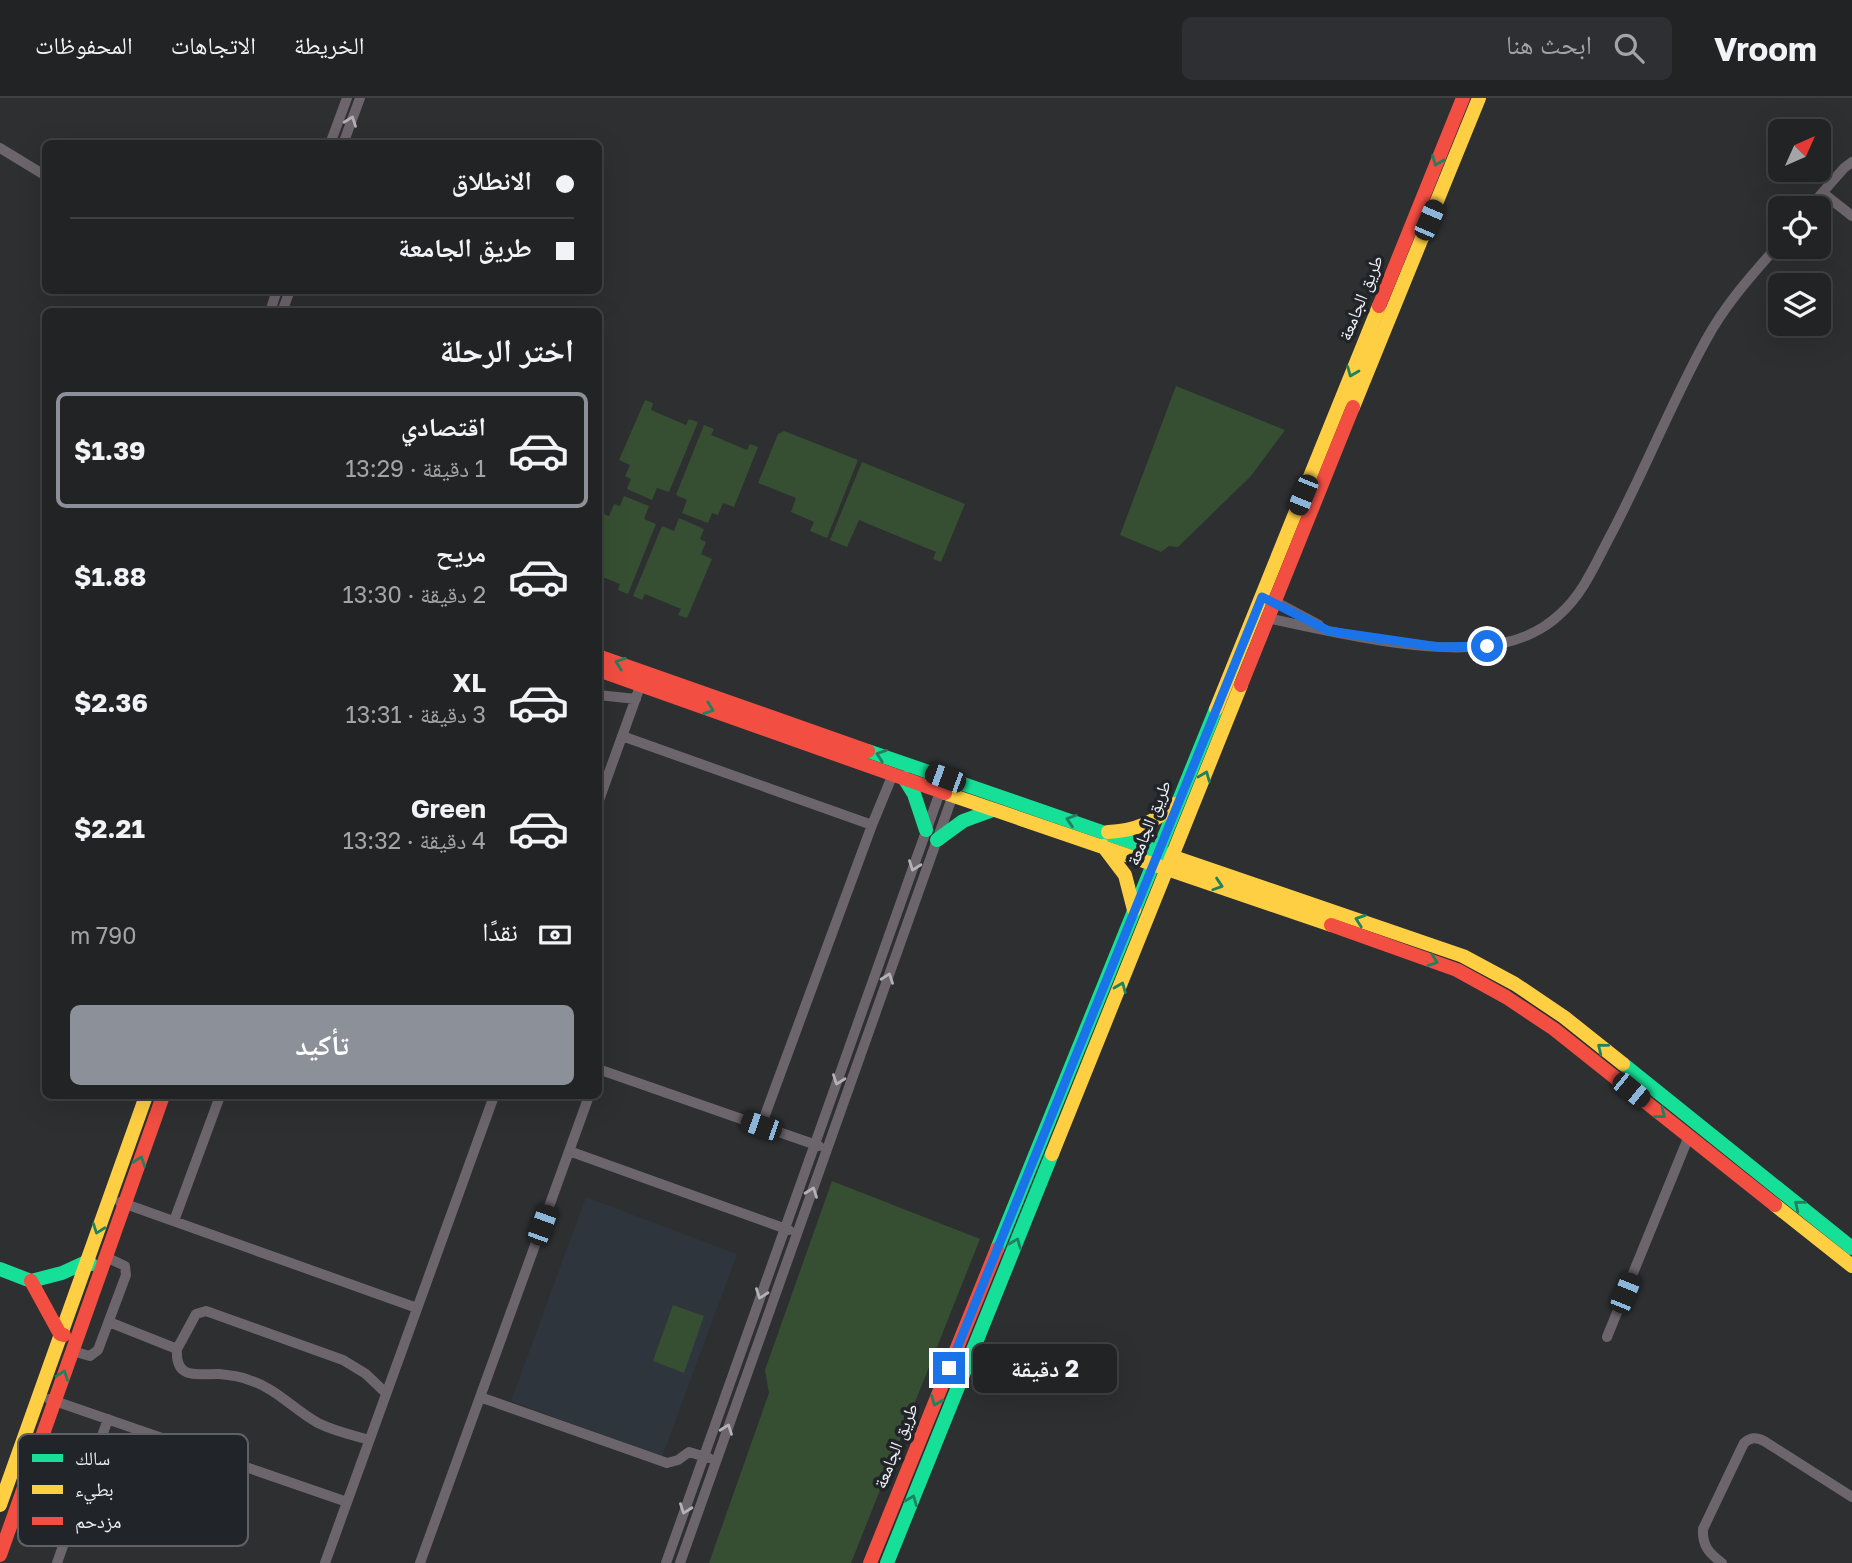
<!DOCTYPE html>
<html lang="ar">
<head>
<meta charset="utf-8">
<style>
	body { margin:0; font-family:"Golos Text","Noto Naskh Arabic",sans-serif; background:#2e2f32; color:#f1f3f6; direction:rtl; height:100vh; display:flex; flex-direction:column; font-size:26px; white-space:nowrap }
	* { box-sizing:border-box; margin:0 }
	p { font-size:23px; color:#a2a4a7 }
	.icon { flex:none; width:38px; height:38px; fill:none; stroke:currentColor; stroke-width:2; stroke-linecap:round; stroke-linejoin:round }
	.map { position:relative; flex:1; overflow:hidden; direction:ltr }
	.details { position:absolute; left:42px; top:210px; width:560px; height:791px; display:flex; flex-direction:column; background:#222325; border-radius:10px; box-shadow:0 7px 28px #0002,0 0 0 2px #3f4042; direction:rtl }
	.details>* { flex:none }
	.hud { position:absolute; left:42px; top:42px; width:560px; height:154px; border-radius:10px; box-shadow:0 7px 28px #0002,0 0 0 2px #3f4042; direction:rtl; display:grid; align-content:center; height:154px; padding:0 28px; background:#222325 }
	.needle { width:46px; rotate:45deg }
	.fabs { position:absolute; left:1768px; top:21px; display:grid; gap:14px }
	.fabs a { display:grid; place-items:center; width:63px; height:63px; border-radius:10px; background:#222325; box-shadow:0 7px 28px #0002,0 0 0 2px #3f4042; font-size:35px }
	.end { position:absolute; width:32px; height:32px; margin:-16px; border:9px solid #1a73e8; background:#fff; box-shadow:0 0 0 4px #fff }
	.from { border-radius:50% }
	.bubble { position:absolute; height:49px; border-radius:10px; background:#222325; box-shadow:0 7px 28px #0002,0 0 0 2px #3f4042; font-size:23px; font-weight:700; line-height:49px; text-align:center; direction:rtl }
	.car { position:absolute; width:21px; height:42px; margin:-21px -10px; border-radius:9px; box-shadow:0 0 5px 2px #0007; background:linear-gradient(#222 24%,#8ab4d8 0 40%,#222 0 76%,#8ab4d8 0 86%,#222 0) }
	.hud b { display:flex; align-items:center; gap:24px; height:66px; font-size:26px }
	.hud b+b { border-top:2px solid #3f4042 }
	.hud i { width:18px; height:18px; background:#f1f3f6 }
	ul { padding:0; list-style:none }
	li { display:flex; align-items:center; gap:21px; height:116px; margin:0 14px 10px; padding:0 14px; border:4px solid transparent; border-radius:10px }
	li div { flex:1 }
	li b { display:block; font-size:26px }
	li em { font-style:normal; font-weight:700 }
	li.on { border-color:#8c9099 }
	li>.icon { width:63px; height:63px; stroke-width:1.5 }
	h2 { padding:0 28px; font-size:32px; line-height:84px }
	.pay { display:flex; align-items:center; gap:18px; height:77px; padding:0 28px; font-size:26px }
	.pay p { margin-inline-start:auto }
	.button { display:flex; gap:14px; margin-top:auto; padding:14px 28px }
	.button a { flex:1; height:80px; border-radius:10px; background:#8c9099; color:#fff; font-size:28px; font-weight:700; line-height:80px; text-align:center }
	header { display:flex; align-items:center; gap:42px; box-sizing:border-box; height:98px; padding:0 35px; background:#222325; border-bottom:2px solid #3f4042 }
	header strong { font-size:33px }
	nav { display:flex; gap:38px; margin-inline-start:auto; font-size:24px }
	.search { width:490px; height:63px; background:#2e2f32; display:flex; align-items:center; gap:18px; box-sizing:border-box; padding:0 24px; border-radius:10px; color:#a2a4a7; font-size:26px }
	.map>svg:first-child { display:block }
</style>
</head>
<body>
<header>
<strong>Vroom</strong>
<div class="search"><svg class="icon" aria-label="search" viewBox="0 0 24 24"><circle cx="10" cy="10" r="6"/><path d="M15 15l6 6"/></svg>ابحث هنا</div>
<nav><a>الخريطة</a><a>الاتجاهات</a><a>المحفوظات</a></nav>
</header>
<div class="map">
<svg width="1852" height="1465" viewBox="0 0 1852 1465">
	<rect width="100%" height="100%" fill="#2d2f31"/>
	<path fill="#2f353d" d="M586,1099L737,1156L662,1359L511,1303Z"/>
	<path fill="#364f32" d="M1176,288L1285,332L1251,378L1178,449L1169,448L1161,454L1120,437Z
		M645,302L653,305L651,312L686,327L689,321L698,324L669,394L657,390L652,402L627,391L631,381L625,378L630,367L619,362Z
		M704,327L714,331L711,337L747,352L750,346L758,349L734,409L723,405L718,417L712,415L708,425L682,415L687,402L676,397Z
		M784,333L858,362L827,440L810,433L814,424L791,414L796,400L758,385L778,336Z
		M862,364L965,406L941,464L933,461L936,454L859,422L847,449L830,442Z
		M624,398L649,408L644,421L656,426L628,496L618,492L620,486L598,477L599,414L609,418L614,406L620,408Z
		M679,420L704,431L700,441L706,444L701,456L712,461L687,520L678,517L681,511L645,496L642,502L633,498L662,428L674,433Z
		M832,1083L980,1141L851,1465H709L769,1295L765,1272Z
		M673,1207L704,1218L684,1275L653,1263Z"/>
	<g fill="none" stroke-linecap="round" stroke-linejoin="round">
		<path stroke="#6d656c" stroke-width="10" d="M330,46L347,0
			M343,46L360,0
			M0,50L46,78
			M1823,95L1852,118
			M1809,110L1844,70L1852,64
			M270,214L277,192
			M282,214L290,192
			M1274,503L1319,527
			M1267,520C1331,534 1439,560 1503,545C1523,541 1544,531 1559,517C1582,497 1594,469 1608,442C1643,377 1670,307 1706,242C1726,205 1753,176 1780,145
			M598,597L636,601
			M622,638L872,727
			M598,705L642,583
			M598,971L819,1048
			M761,1028L872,727L893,676
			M569,1053L789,1132
			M120,1104L417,1210
			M174,1123L220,998
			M109,1224L177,1251C175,1281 195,1276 218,1276C228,1277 239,1278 249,1282C276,1290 294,1312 318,1325C334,1333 352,1337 369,1342
			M1607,1239L1689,1038
			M177,1251L196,1216L206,1213L343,1262L366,1276L386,1295
			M72,1253L90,1258L98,1252L126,1177L125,1168L106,1159
			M480,1299L667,1365L678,1362L689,1354L709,1360
			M49,1301L347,1404
			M57,1465L108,1321
			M325,1465L494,998
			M420,1465L589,998
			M666,1465L945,680
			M680,1465L954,694
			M1722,1465C1709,1455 1702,1448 1703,1431L1744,1345C1751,1339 1756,1339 1764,1343L1852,1399"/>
		<path stroke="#16e098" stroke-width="14" d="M868,653L1177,760
			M904,680L914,696L926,732
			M937,742L963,723L993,712
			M1623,966L1852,1150
			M997,1151L1216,611
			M0,1171L31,1183L62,1175L86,1164L91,1166
			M887,1465L1052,1056"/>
		<path stroke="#ffcf43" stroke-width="14" d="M1353,309L1479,0
			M1216,611L1379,208
			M945,695L1331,827
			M1108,734C1135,733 1155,724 1175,706
			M1103,748L1125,777L1134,812
			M1177,760L1463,858L1515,886L1564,919L1623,966
			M1052,1056L1241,587
			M1775,1107L1852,1168
			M0,1407L146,998"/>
		<path stroke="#f24e42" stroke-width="14" d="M1379,208L1463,0
			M598,558L868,653
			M598,572L945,695
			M1241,587L1353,309
			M1331,827L1457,872L1506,899L1554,931L1775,1107
			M31,1183L60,1236L64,1237
			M0,1457L163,998
			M870,1465L997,1151"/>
	</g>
	<defs><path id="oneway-chevron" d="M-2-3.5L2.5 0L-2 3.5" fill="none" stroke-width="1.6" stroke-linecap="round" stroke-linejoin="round" transform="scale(1.75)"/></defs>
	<g stroke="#b3b1b6">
		<use href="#oneway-chevron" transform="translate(351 23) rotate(-70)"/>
		<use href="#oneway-chevron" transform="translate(914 768) rotate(110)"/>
		<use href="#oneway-chevron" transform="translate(888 880) rotate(-70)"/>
		<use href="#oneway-chevron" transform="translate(838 982) rotate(110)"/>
		<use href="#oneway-chevron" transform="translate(812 1094) rotate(-70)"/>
		<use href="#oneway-chevron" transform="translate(761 1196) rotate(110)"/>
		<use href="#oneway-chevron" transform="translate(727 1331) rotate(-70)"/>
		<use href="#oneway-chevron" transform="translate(685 1411) rotate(110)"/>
	</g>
	<g stroke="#1c8260">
		<use href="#oneway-chevron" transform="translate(1437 63) rotate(112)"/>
		<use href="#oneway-chevron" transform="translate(1352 274) rotate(112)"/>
		<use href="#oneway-chevron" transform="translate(620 565) rotate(-160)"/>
		<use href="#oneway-chevron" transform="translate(709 611) rotate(20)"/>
		<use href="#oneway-chevron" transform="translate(881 657) rotate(-161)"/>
		<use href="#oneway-chevron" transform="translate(1205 678) rotate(-68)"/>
		<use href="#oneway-chevron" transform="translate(1071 722) rotate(-162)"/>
		<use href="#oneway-chevron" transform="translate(1218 787) rotate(18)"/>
		<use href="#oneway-chevron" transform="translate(1360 822) rotate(-161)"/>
		<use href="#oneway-chevron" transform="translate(1433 863) rotate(20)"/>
		<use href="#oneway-chevron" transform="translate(1121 889) rotate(-68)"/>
		<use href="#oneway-chevron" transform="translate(1602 950) rotate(-141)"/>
		<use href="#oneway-chevron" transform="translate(1661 1016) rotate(38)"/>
		<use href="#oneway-chevron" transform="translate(140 1063) rotate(-70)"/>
		<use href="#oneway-chevron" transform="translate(1799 1107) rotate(-141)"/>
		<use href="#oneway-chevron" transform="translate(98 1131) rotate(110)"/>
		<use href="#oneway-chevron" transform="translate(1016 1145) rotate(-68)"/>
		<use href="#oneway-chevron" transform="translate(63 1277) rotate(-70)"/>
		<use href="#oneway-chevron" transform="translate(936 1303) rotate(112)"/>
		<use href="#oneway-chevron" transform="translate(912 1402) rotate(-68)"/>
	</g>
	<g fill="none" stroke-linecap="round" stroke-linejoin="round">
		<path stroke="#1a73e8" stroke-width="9" d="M949,1270L1262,499L1329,533L1439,549L1487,548"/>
	</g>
	<g text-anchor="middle" stroke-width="7" stroke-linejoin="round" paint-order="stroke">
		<g font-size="18" fill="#edeff3" stroke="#212429">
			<text transform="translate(1361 200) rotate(-68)" y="6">طريق الجامعة</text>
			<text transform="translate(1149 725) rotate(-68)" y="6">طريق الجامعة</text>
			<text transform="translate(896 1348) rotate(-68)" y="6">طريق الجامعة</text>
		</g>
	</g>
	<rect x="18" y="1336" width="230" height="112" rx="10" fill="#212429" stroke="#5e6166" stroke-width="2"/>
	<rect x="32" y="1356" width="31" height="8" fill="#16e098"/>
	<rect x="32" y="1387" width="31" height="9" fill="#ffcf43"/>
	<rect x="32" y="1419" width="31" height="8" fill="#f24e42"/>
	<g font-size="19" fill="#edeff3">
		<text x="75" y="1367">سالك</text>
		<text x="75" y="1398">بطيء</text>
		<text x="75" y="1430">مزدحم</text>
	</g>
</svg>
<div class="fabs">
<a><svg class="needle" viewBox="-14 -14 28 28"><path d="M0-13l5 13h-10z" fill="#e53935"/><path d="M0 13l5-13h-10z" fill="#a2a4a7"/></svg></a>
<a><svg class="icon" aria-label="locate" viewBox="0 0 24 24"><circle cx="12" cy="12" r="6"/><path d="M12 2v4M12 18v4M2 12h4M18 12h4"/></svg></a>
<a><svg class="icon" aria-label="layers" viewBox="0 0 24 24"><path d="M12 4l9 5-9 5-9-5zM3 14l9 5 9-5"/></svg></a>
</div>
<i class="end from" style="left:1487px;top:548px"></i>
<i class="end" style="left:949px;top:1270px"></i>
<div class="bubble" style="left:973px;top:1246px;width:144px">2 دقيقة</div>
<i class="car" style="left:1429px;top:122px;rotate:23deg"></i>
<i class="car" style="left:1303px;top:397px;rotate:202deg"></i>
<i class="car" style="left:945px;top:680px;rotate:290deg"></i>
<i class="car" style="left:1631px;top:992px;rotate:129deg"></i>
<i class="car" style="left:761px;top:1028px;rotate:289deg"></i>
<i class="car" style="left:542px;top:1127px;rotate:20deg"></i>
<i class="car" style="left:1625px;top:1195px;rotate:22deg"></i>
<div class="hud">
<b><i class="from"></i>الانطلاق</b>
<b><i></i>طريق الجامعة</b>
</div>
<section class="details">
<h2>اختر الرحلة</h2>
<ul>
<li class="on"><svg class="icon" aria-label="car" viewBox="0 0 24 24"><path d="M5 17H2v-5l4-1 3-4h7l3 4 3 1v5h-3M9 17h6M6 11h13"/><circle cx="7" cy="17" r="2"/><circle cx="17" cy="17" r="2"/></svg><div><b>اقتصادي</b><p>1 دقيقة · 13:29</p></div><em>$1.39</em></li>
<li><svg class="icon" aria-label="car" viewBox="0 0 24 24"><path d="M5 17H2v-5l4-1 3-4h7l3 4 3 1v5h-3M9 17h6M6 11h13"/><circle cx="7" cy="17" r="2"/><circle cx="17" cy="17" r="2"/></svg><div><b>مريح</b><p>2 دقيقة · 13:30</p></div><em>$1.88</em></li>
<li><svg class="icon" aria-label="car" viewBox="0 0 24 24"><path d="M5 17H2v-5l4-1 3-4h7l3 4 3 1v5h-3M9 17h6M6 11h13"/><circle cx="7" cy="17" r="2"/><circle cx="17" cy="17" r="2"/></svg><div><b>XL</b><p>3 دقيقة · 13:31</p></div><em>$2.36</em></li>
<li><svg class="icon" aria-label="car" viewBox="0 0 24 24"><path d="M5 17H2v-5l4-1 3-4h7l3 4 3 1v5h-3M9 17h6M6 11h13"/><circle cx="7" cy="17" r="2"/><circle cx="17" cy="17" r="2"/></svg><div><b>Green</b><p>4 دقيقة · 13:32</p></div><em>$2.21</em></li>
</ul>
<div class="pay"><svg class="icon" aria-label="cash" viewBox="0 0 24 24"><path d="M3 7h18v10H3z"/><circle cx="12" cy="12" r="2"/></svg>نقدًا<p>790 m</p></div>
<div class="button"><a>تأكيد</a></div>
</section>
</div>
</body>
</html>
